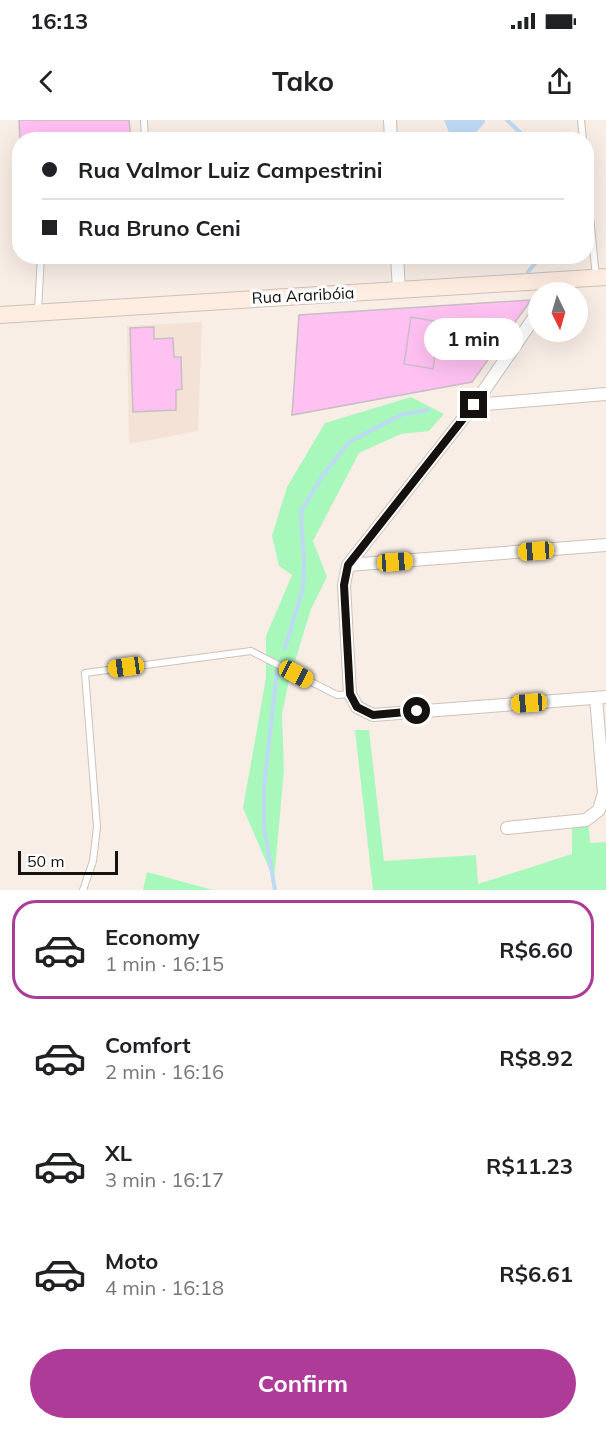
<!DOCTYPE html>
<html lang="en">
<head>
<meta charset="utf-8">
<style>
	body { margin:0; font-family:Mulish,sans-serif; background:#f6f6f6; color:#202124; height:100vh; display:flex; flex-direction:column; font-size:22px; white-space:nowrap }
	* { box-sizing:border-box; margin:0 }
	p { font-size:20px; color:#757577 }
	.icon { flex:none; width:33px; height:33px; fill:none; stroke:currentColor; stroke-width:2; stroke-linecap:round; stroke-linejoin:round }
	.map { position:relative; height:770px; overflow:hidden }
	.sheet { display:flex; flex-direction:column; background:#fff; flex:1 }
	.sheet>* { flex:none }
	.top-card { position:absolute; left:12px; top:12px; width:582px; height:132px; border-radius:24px; box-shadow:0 6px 24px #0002; display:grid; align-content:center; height:132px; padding:0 30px; background:#fff }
	.needle { width:39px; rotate:175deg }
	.fabs { position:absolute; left:528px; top:162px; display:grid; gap:12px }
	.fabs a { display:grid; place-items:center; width:60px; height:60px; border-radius:50%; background:#fff; box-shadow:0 6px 24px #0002; font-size:30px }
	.scale { position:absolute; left:18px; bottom:15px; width:100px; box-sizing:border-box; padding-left:6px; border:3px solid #14110e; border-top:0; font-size:16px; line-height:21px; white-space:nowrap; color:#14110e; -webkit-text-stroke:4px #fff; paint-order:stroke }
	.end { position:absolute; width:27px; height:27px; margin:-14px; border:8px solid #14110e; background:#fff; box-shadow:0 0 0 3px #fff }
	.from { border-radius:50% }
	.bubble { position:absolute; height:42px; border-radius:21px; background:#fff; box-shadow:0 6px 24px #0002; font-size:20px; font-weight:700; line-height:42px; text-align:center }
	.car { position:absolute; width:18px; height:36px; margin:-18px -9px; border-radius:8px; box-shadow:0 0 4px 2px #0007; background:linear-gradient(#f5c518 24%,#345 0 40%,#f5c518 0 76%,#345 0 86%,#f5c518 0) }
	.top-card b { display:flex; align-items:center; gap:21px; height:57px; font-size:22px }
	.top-card b+b { border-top:2px solid #e0e0e0 }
	.top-card i { width:15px; height:15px; background:#202124 }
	ul { padding:10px 0 0; list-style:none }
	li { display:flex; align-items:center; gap:18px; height:99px; margin:0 12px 9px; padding:0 18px; border:3px solid transparent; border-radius:24px }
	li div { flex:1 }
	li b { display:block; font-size:22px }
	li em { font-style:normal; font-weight:700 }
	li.active { border-color:#ad3b97 }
	li>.icon { width:54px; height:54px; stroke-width:1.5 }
	.action { display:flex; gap:12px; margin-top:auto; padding:12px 30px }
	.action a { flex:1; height:69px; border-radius:36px; background:#ad3b97; color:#fff; font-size:24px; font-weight:700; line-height:69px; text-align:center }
	.status { display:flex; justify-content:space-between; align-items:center; height:42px; padding:0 30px; background:#fff; direction:ltr }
	.status svg { height:16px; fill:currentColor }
	header { display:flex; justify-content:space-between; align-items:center; height:78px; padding:0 30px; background:#fff; font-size:27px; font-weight:700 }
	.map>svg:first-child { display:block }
</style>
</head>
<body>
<div class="status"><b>16:13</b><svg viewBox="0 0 49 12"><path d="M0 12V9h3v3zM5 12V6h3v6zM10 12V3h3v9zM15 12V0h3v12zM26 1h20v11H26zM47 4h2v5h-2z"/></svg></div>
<header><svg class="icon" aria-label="back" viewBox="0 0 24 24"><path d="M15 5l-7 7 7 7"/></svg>Tako<svg class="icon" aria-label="share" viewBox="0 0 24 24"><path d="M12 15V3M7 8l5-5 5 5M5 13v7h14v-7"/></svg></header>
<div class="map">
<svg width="606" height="770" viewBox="0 0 606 770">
	<rect width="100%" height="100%" fill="#f9eee6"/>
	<path fill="#f3e2d5" d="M202,202L198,311L129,324L127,206Z"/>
	<path fill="#a8f8bc" d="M411,277L444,294L429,311L401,314L359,333L313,421L327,457L311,489L289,561L282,594L284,650L274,760L243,688L266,558V516L292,455L279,446L272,416L287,367L325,303Z
		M355,610H369L384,741L476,735L478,764L572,734V708L589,706L590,723L606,722V770H373Z
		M147,752L213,770H143Z"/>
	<path fill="#bedaf5" d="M444,0H485L484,4L469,19L452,20Z"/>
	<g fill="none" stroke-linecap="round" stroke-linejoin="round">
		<path stroke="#bedaf5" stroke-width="4" d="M507,0L528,20
			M528,152L541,136
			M285,528L303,468L304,446L301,391L323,355L349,322L403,294L428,290
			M275,770L264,708V666L277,551"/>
	</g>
	<path fill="#ffc1f2" stroke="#c8bdc5" stroke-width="1.5" d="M19,0H129L131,20H20Z
		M531,180L472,262L292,295L299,195Z
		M411,197L440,202L433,249L404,244Z
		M154,207V219L173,218L174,237H181L182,269L176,270V290L133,292L130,208Z"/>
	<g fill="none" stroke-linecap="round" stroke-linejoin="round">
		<g stroke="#ccc2ba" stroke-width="8">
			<path id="lane" d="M144,0L145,20
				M581,0L583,20
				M586,56L596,157
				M38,190L41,136
				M83,770L93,741L97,707L85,553L251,531L337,575L350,574"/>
		</g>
		<g stroke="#ccc2ba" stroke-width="14">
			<path id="street" d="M390,0L391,20
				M397,136L399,170
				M538,192L474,285L348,445L344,465L350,574L357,587L373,595L606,577
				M474,285L606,274
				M348,445L606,425
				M507,708L586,700L599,690L604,673L596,578"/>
		</g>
		<g stroke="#ccc2ba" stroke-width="18">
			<path id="secondary" d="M0,195L606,157"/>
		</g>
		<use href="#lane" stroke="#fff" stroke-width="6"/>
		<use href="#street" stroke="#fff" stroke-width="12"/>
		<use href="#secondary" stroke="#ffede2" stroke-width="16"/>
	</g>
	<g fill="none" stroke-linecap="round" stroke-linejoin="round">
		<path stroke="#14110e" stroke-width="8" d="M417,591L373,595L357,587L350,574L344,465L348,445L474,285"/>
	</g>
	<g text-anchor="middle" stroke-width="6" stroke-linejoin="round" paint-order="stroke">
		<g font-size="16" fill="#14110e" stroke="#fff">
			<text transform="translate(303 175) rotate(-3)" y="6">Rua Araribóia</text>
		</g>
	</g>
</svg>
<div class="fabs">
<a><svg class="needle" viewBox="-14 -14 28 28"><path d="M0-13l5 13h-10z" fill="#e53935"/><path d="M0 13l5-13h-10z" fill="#757577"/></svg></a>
</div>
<div class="scale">50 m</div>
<i class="end from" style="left:417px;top:591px"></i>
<i class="end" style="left:474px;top:285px"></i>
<div class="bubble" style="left:424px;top:198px;width:99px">1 min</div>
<i class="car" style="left:536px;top:431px;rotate:266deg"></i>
<i class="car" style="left:395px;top:442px;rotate:86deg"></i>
<i class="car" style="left:126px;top:547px;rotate:262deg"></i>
<i class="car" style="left:296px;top:554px;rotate:118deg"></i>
<i class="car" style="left:529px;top:583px;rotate:266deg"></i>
<div class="top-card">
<b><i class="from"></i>Rua Valmor Luiz Campestrini</b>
<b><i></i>Rua Bruno Ceni</b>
</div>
</div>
<section class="sheet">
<ul>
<li class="active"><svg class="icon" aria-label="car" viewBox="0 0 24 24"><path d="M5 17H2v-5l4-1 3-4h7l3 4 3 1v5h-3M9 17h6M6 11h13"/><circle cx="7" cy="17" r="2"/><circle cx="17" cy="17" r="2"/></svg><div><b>Economy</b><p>1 min · 16:15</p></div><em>R$6.60</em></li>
<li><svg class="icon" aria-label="car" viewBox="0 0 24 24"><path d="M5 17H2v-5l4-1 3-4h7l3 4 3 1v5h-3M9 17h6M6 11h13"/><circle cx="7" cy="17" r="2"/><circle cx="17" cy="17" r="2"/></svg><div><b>Comfort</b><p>2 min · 16:16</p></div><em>R$8.92</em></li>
<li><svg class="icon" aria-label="car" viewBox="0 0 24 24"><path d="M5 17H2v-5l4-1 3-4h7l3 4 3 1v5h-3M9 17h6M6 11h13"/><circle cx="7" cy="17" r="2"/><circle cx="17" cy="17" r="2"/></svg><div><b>XL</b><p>3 min · 16:17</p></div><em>R$11.23</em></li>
<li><svg class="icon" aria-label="car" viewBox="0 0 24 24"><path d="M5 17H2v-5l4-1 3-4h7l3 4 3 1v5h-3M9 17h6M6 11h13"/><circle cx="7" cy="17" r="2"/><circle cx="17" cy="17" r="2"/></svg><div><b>Moto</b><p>4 min · 16:18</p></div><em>R$6.61</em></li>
</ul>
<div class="action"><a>Confirm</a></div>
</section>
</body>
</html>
